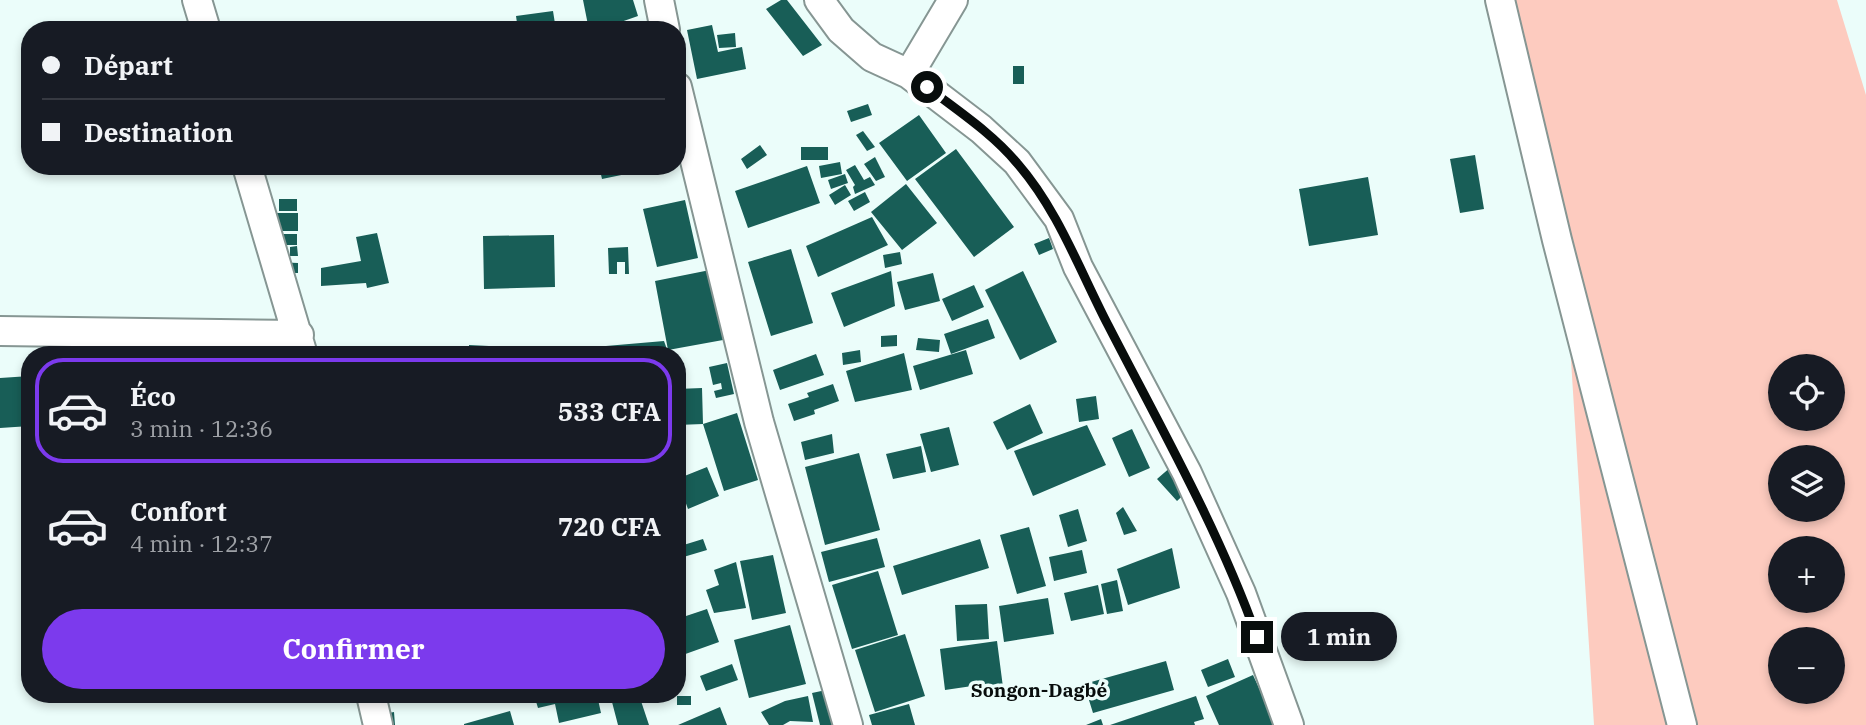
<!DOCTYPE html>
<html lang="fr">
<head>
<meta charset="utf-8">
<style>
	body { margin:0; font-family:"IBM Plex Serif",serif; background:#242831; color:#f1f3f6; height:100vh; display:flex; flex-direction:column; font-size:26px; white-space:nowrap }
	* { box-sizing:border-box; margin:0 }
	p { font-size:23px; color:#9ea1a6 }
	.icon { flex:none; width:38px; height:38px; fill:none; stroke:currentColor; stroke-width:2; stroke-linecap:round; stroke-linejoin:round }
	.map { position:relative; flex:1; overflow:hidden }
	.side { position:absolute; left:21px; top:346px; width:665px; height:357px; display:flex; flex-direction:column; background:#171b24; border-radius:28px; box-shadow:0 4px 10px #0003 }
	.side>* { flex:none }
	.top-card { position:absolute; left:21px; top:21px; width:665px; height:154px; border-radius:28px; box-shadow:0 4px 10px #0003; display:grid; align-content:center; height:154px; padding:0 21px; background:#171b24 }
	.buttons { position:absolute; left:1768px; top:354px; display:grid; gap:14px }
	.buttons a { display:grid; place-items:center; width:77px; height:77px; border-radius:50%; background:#171b24; box-shadow:0 4px 10px #0003; font-size:35px }
	.end { position:absolute; width:32px; height:32px; margin:-16px; border:9px solid #080d0c; background:#fff; box-shadow:0 0 0 4px #fff }
	.from { border-radius:50% }
	.bubble { position:absolute; height:49px; border-radius:24px; background:#171b24; box-shadow:0 4px 10px #0003; font-size:23px; font-weight:800; line-height:49px; text-align:center }
	.top-card b { display:flex; align-items:center; gap:24px; height:66px; font-size:26px }
	.top-card b+b { border-top:2px solid #363941 }
	.top-card i { width:18px; height:18px; background:#f1f3f6 }
	ul { padding:12px 0 0; list-style:none }
	li { display:flex; align-items:center; gap:21px; height:105px; margin:0 14px 10px; padding:0 7px; border:4px solid transparent; border-radius:28px }
	li div { flex:1 }
	li b { display:block; font-size:26px }
	li em { font-style:normal; font-weight:800 }
	li.on { border-color:#7c3aed }
	li>.icon { width:63px; height:63px; stroke-width:1.5 }
	.cta { display:flex; gap:14px; margin-top:auto; padding:14px 21px }
	.cta a { flex:1; height:80px; border-radius:42px; background:#7c3aed; color:#fff; font-size:28px; font-weight:800; line-height:80px; text-align:center }
	.map>svg:first-child { display:block }
</style>
</head>
<body>
<div class="map">
<svg width="1866" height="725" viewBox="0 0 1866 725">
	<rect width="100%" height="100%" fill="#ebfdfa"/>
	<path fill="#fdcbbf" fill-rule="evenodd" d="M1484,0H1837L1866,95V725H1594L1564,249ZM1780,366H1832V418H1780ZM1780,457H1832V509H1780ZM1780,548H1832V600H1780ZM1780,639H1832V691H1780Z"/>
	<path fill="#185e57" d="M583,0H633L638,16L598,30H589Z
		M781,0H787L822,45L803,56L766,9Z
		M553,11L556,30H518L516,16Z
		M643,23L645,30H620V29Z
		M712,25L718,52L742,47L746,69L697,79L687,30Z
		M735,33L736,47L719,48L717,35Z
		M1013,66H1024V84H1013Z
		M868,104L872,115L851,122L847,111Z
		M919,115L946,153L907,181L879,143Z
		M863,131L875,147L867,151L856,135Z
		M760,145L767,155L747,169L741,159Z
		M801,147H828V160H801Z
		M956,149L1014,227L974,257L915,179Z
		M1475,155L1484,209L1460,213L1450,159Z
		M875,157L885,177L876,181L864,164Z
		M840,162L842,174L821,178L819,166Z
		M855,165L864,180L870,177L875,185L855,194L853,187L855,185L846,170Z
		M599,166H630L631,173L602,179Z
		M807,166L820,203L748,228L735,191Z
		M845,174L848,183L831,189L828,180Z
		M1368,177L1378,235L1309,246L1299,189Z
		M906,184L937,223L902,250L871,212Z
		M845,185L851,195L835,205L829,195Z
		M865,192L870,202L854,211L848,201Z
		M279,199H297V211H279Z
		M685,200L698,258L657,267L643,209Z
		M267,213H298V231H275Z
		M872,217L888,245L818,277L806,246Z
		M377,233L389,283L367,288L366,283L321,286V268L361,261L356,237Z
		M275,234H297V245H274Z
		M554,235L555,287L484,289L483,236Z
		M1049,238L1053,249L1039,255L1034,244Z
		M297,246L298,256H290V247Z
		M628,247L629,274H625V262H617V274H609L608,248Z
		M791,249L813,323L771,336L748,262Z
		M900,252L902,264L885,268L883,255Z
		M275,262L298,263V273H275Z
		M710,270L723,340L668,350L655,281Z
		M891,271L895,306L844,327L831,293Z
		M1023,271L1057,342L1020,360L985,290Z
		M933,273L940,301L905,310L897,282Z
		M974,285L984,307L952,321L942,299Z
		M988,319L995,338L951,354L944,334Z
		M897,335V346L881,347V336Z
		M918,338L940,340L939,352L916,350Z
		M241,340V355H65V351Z
		M664,341L669,355H571V349Z
		M469,345L489,346L488,355H469Z
		M500,348L523,349L522,355H500Z
		M559,349V355H533L532,351Z
		M860,350L861,362L843,365L842,353Z
		M966,350L973,374L920,390L913,366Z
		M904,353L912,390L855,402L846,371Z
		M816,354L824,375L780,390L773,370Z
		M727,363L734,394L716,398L714,391L722,389L721,383L713,385L709,367Z
		M30,376V426L0,428V378Z
		M833,384L839,401L814,410L815,414L794,421L788,404L809,397L807,393Z
		M702,388L703,424L677,425V389Z
		M1096,396L1099,419L1079,422L1076,399Z
		M1030,404L1043,433L1007,450L993,422Z
		M737,413L758,480L724,491L703,424Z
		M1087,425L1106,465L1033,496L1014,451Z
		M949,427L959,465L931,472L920,434Z
		M1132,429L1150,468L1129,477L1112,438Z
		M832,434L834,453L805,460L801,442Z
		M921,446L926,472L893,479L886,454Z
		M859,453L880,530L825,545L805,467Z
		M1172,466L1191,488L1177,501L1157,479Z
		M707,467L719,496L688,509L677,479Z
		M1123,507L1137,531L1124,535L1116,513Z
		M1078,509L1087,541L1068,547L1059,515Z
		M1029,527L1046,586L1017,594L1000,535Z
		M877,538L885,567L829,582L821,552Z
		M703,539L707,550L680,558L677,547Z
		M980,539L989,568L902,595L893,566Z
		M1172,548L1180,588L1128,605L1117,569Z
		M1082,550L1087,573L1054,581L1049,557Z
		M773,555L786,613L752,620L740,561Z
		M736,562L746,608L714,613L706,590L719,585L714,570Z
		M878,571L898,635L852,649L832,585Z
		M1117,580L1123,611L1107,614L1101,584Z
		M1098,585L1104,614L1071,621L1064,593Z
		M1048,598L1054,634L1004,642L999,606Z
		M987,604L989,639L957,641L955,605Z
		M707,609L719,642L677,657V619Z
		M790,625L806,684L749,698L734,640Z
		M905,634L925,696L875,712L855,650Z
		M997,641L1004,695L981,698L979,685L945,690L940,649Z
		M1228,659L1235,677L1208,687L1201,670Z
		M1166,661L1174,690L1093,713L1084,684Z
		M732,664L738,680L706,691L700,676Z
		M1253,675L1276,725H1219L1206,696Z
		M840,687L849,725H820L812,693Z
		M534,695H597L601,713L559,723L555,704L538,708Z
		M629,695H639L649,725H618L612,702Z
		M677,696H691V705H677Z
		M808,696L813,722L790,721L783,725H769L761,712L785,701Z
		M1196,696L1204,719L1194,722L1195,725H1110Z
		M909,704L915,725H872L869,715Z
		M720,707L727,725H678Z
		M510,711L514,725H464V724Z
		M394,712L395,725H385L383,714Z
		M1101,719L1103,725H1086Z"/>
	<g fill="none" stroke-linecap="round" stroke-linejoin="round">
		<g stroke="#869693" stroke-width="32">
			<path id="street" d="M197,0L206,30
				M659,0L665,30
				M819,0L841,30L872,57L909,74L981,129L1017,162L1059,219L1078,267L1187,473L1241,593L1289,725
				M1500,0L1557,240L1682,725
				M909,74L953,0
				M677,87L759,422L848,725
				M247,166L303,355
				M0,331L299,335
				M371,695L378,725"/>
		</g>
		<use href="#street" stroke="#fff" stroke-width="28"/>
	</g>
	<g fill="none" stroke-linecap="round" stroke-linejoin="round">
		<path stroke="#080d0c" stroke-width="9" d="M927,87C958,111 992,133 1017,163C1058,210 1079,269 1108,325C1161,428 1218,528 1257,637"/>
	</g>
	<g text-anchor="middle" stroke-width="7" stroke-linejoin="round" paint-order="stroke">
		<g font-size="19" font-weight="bold" fill="#080d0c" stroke="#ebfdfa">
			<text x="1039" y="697">Songon-Dagbé</text>
		</g>
	</g>
</svg>
<div class="buttons">
<a><svg class="icon" aria-label="locate" viewBox="0 0 24 24"><circle cx="12" cy="12" r="6"/><path d="M12 2v4M12 18v4M2 12h4M18 12h4"/></svg></a>
<a><svg class="icon" aria-label="layers" viewBox="0 0 24 24"><path d="M12 4l9 5-9 5-9-5zM3 14l9 5 9-5"/></svg></a>
<a>+</a>
<a>−</a>
</div>
<i class="end from" style="left:927px;top:87px"></i>
<i class="end" style="left:1257px;top:637px"></i>
<div class="bubble" style="left:1281px;top:612px;width:116px">1 min</div>
<div class="top-card">
<b><i class="from"></i>Départ</b>
<b><i></i>Destination</b>
</div>
<section class="side">
<ul>
<li class="on"><svg class="icon" aria-label="car" viewBox="0 0 24 24"><path d="M5 17H2v-5l4-1 3-4h7l3 4 3 1v5h-3M9 17h6M6 11h13"/><circle cx="7" cy="17" r="2"/><circle cx="17" cy="17" r="2"/></svg><div><b>Éco</b><p>3 min · 12:36</p></div><em>533 CFA</em></li>
<li><svg class="icon" aria-label="car" viewBox="0 0 24 24"><path d="M5 17H2v-5l4-1 3-4h7l3 4 3 1v5h-3M9 17h6M6 11h13"/><circle cx="7" cy="17" r="2"/><circle cx="17" cy="17" r="2"/></svg><div><b>Confort</b><p>4 min · 12:37</p></div><em>720 CFA</em></li>
</ul>
<div class="cta"><a>Confirmer</a></div>
</section>
</div>
</body>
</html>
